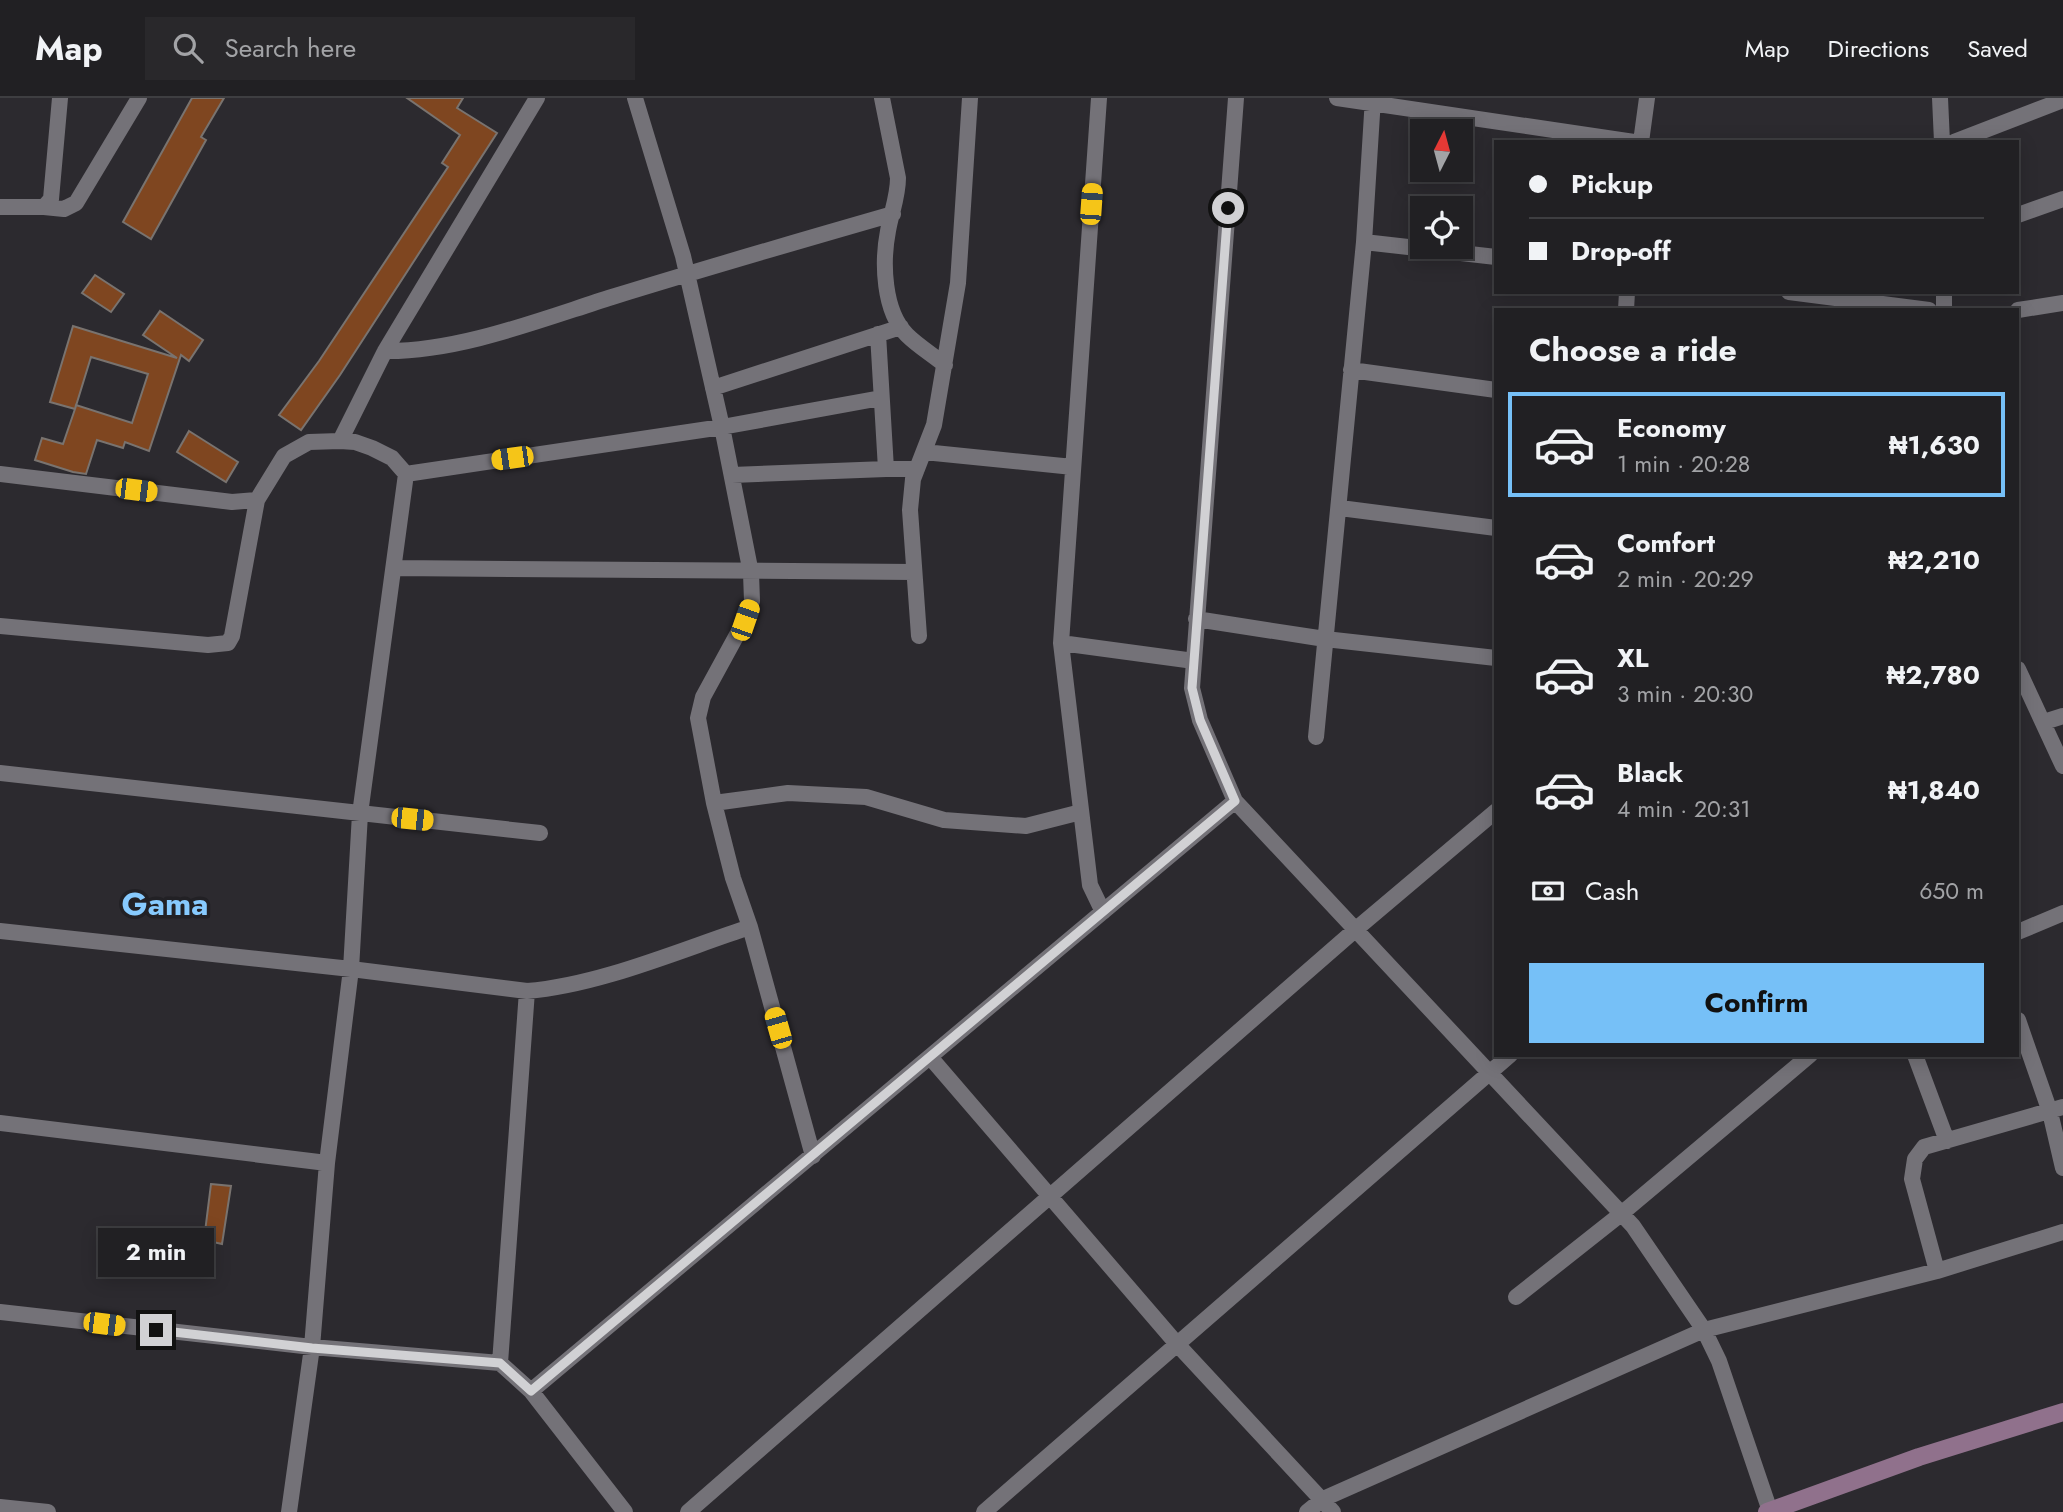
<!DOCTYPE html>
<html lang="en">
<head>
<meta charset="utf-8">
<style>
	body { margin:0; font-family:Jost,sans-serif; background:#29282b; color:#f1f3f6; height:100vh; display:flex; flex-direction:column; font-size:26px; white-space:nowrap }
	* { box-sizing:border-box; margin:0 }
	p { font-size:23px; color:#a2a3a6 }
	.icon { flex:none; width:38px; height:38px; fill:none; stroke:currentColor; stroke-width:2; stroke-linecap:round; stroke-linejoin:round }
	.map { position:relative; flex:1; overflow:hidden }
	.sheet { position:absolute; left:1494px; top:210px; width:525px; height:749px; display:flex; flex-direction:column; background:#212023; border-radius:0px; box-shadow:0 4px 18px #0003,0 0 0 2px #3e3e41 }
	.sheet>* { flex:none }
	.banner { position:absolute; left:1494px; top:42px; width:525px; height:154px; border-radius:0px; box-shadow:0 4px 18px #0003,0 0 0 2px #3e3e41; display:grid; align-content:center; height:154px; padding:0 35px; background:#212023 }
	.needle { width:46px; rotate:6deg }
	.tools { position:absolute; left:1410px; top:21px; display:grid; gap:14px }
	.tools a { display:grid; place-items:center; width:63px; height:63px; border-radius:0px; background:#212023; box-shadow:0 4px 18px #0003,0 0 0 2px #3e3e41; font-size:35px }
	.end { position:absolute; width:32px; height:32px; margin:-16px; border:9px solid #d1d1d4; background:#111; box-shadow:0 0 0 4px #111 }
	.from { border-radius:50% }
	.bubble { position:absolute; height:49px; border-radius:0px; background:#212023; box-shadow:0 4px 18px #0003,0 0 0 2px #3e3e41; font-size:23px; font-weight:700; line-height:49px; text-align:center }
	.car { position:absolute; width:21px; height:42px; margin:-21px -10px; border-radius:9px; box-shadow:0 0 5px 2px #0007; background:linear-gradient(#f5c518 24%,#345 0 40%,#f5c518 0 76%,#345 0 86%,#f5c518 0) }
	.banner b { display:flex; align-items:center; gap:24px; height:66px; font-size:26px }
	.banner b+b { border-top:2px solid #3e3e41 }
	.banner i { width:18px; height:18px; background:#f1f3f6 }
	ul { padding:0; list-style:none }
	li { display:flex; align-items:center; gap:21px; height:105px; margin:0 14px 10px; padding:0 21px; border:4px solid transparent; border-radius:0px }
	li div { flex:1 }
	li b { display:block; font-size:26px }
	li em { font-style:normal; font-weight:700 }
	li.on { border-color:#76c0f7 }
	li>.icon { width:63px; height:63px; stroke-width:1.5 }
	h2 { padding:0 35px; font-size:32px; line-height:84px }
	.pay { display:flex; align-items:center; gap:18px; height:77px; padding:0 35px; font-size:26px }
	.pay p { margin-inline-start:auto }
	.cta { display:flex; gap:14px; margin-top:auto; padding:14px 35px }
	.cta a { flex:1; height:80px; border-radius:0px; background:#76c0f7; color:#111; font-size:28px; font-weight:700; line-height:80px; text-align:center }
	header { display:flex; align-items:center; gap:42px; box-sizing:border-box; height:98px; padding:0 35px; background:#212023; border-bottom:2px solid #3e3e41 }
	header strong { font-size:33px }
	nav { display:flex; gap:38px; margin-inline-start:auto; font-size:24px }
	.search { width:490px; height:63px; background:#29282b; display:flex; align-items:center; gap:18px; box-sizing:border-box; padding:0 24px; border-radius:0px; color:#a2a3a6; font-size:26px }
	.map>svg:first-child { display:block }
</style>
</head>
<body>
<header>
<strong>Map</strong>
<div class="search"><svg class="icon" aria-label="search" viewBox="0 0 24 24"><circle cx="10" cy="10" r="6"/><path d="M15 15l6 6"/></svg>Search here</div>
<nav><a>Map</a><a>Directions</a><a>Saved</a></nav>
</header>
<div class="map">
<svg width="2063" height="1414" viewBox="0 0 2063 1414">
	<rect width="100%" height="100%" fill="#2c2a2f"/>
	<path fill="#7f4620" stroke="#79736f" stroke-width="2" fill-rule="evenodd" d="M192,0H224L201,39L206,42L151,141L123,124Z
		M407,0H463L457,10L497,35L340,277L301,332L279,317L319,263L448,69L442,65L460,37Z
		M95,177L124,196L111,214L82,195Z
		M160,213L203,242L189,263L181,257L149,353L125,344L123,350L97,342L86,376L73,374L35,362L42,340L63,346L75,311L50,304L73,228L177,260L143,237ZM91,259L148,276L132,325L76,307L75,311Z
		M189,333L238,364L226,384L177,354Z
		M211,1086L231,1088L222,1146L204,1142Z"/>
	<g fill="none" stroke-linecap="round" stroke-linejoin="round">
		<path stroke="#747278" stroke-width="16" d="M635,0L683,158L722,329L751,475L752,503L745,522L703,599L698,620L714,705L733,780L750,829L813,1058
			M882,0L898,80C898,99 891,115 888,133C882,164 883,213 907,237C918,248 933,257 945,267
			M1099,0L1061,545L1090,787L1103,814
			M1236,0L1192,590L1200,622L1235,703L1633,1128L1704,1232L1719,1263L1770,1413
			M1337,0L1634,44
			M1940,0L1942,44
			M1641,44L1647,0
			M1954,44L2063,2
			M0,109H44L51,101L60,0
			M44,109L64,111L76,105L139,0
			M2018,117L2063,101
			M1364,144L1496,159
			M1789,194L1929,212
			M1944,194V212
			M1626,212L1627,194
			M2018,212L2063,205
			M878,236L886,371
			M385,253C459,254 542,221 612,199C706,170 799,143 893,116
			M1351,272L1496,292
			M713,290L901,229
			M340,343L385,253L537,0
			M924,354L1073,369
			M0,376L232,404L257,402
			M406,376L722,329L881,300
			M732,377L886,371H917
			M1340,410L1496,430
			M394,470L914,474
			M1196,521L1325,541L1496,560
			M0,528L208,547L228,545L232,538L257,402L284,358L309,344L340,343L355,344L372,350L392,360L406,376L360,716L351,871L327,1065L312,1249L289,1414
			M919,538L910,412L913,381L934,327L958,185L970,0
			M1061,545L1194,563
			M2018,571L2063,668
			M2044,624L2063,618
			M1316,639L1364,144L1373,0
			M0,675L540,735
			M714,705L788,695L866,699L944,722L1026,728L1081,714
			M0,833L351,871L527,893C600,887 680,852 750,829
			M2018,834L2063,815
			M2018,922L2050,1014L2063,1070
			M1915,957L1947,1043
			M930,959L1177,1246L1333,1414
			M0,1025L327,1065
			M1937,1173L1912,1081L1915,1061L1924,1049L2063,1009
			M1516,1199L1621,1116L1810,957
			M0,1214L312,1249L500,1265L531,1293L625,1414
			M500,1265L527,893
			M531,1293L1235,703
			M0,1409L48,1414
			M688,1414L1355,832L1496,713
			M984,1414L1510,957
			M1307,1414L1323,1401L1704,1232L1937,1173L2063,1134"/>
		<path stroke="#90718c" stroke-width="18" d="M1767,1414L1919,1359L2063,1314"/>
	</g>
	<g fill="none" stroke-linecap="round" stroke-linejoin="round">
		<path stroke="#d1d1d4" stroke-width="9" d="M156,1232L312,1250L500,1265L531,1293L1235,703L1200,622L1192,590L1228,110"/>
	</g>
	<g text-anchor="middle" stroke-width="7" stroke-linejoin="round" paint-order="stroke">
		<g font-size="32" font-weight="bold" fill="#87cafe" stroke="#222125">
			<text x="165" y="817">Gama</text>
		</g>
	</g>
</svg>
<div class="tools">
<a><svg class="needle" viewBox="-14 -14 28 28"><path d="M0-13l5 13h-10z" fill="#e53935"/><path d="M0 13l5-13h-10z" fill="#a2a3a6"/></svg></a>
<a><svg class="icon" aria-label="locate" viewBox="0 0 24 24"><circle cx="12" cy="12" r="6"/><path d="M12 2v4M12 18v4M2 12h4M18 12h4"/></svg></a>
</div>
<i class="end from" style="left:1228px;top:110px"></i>
<i class="end" style="left:156px;top:1232px"></i>
<div class="bubble" style="left:98px;top:1130px;width:116px">2 min</div>
<i class="car" style="left:1091px;top:106px;rotate:4deg"></i>
<i class="car" style="left:512px;top:360px;rotate:262deg"></i>
<i class="car" style="left:136px;top:392px;rotate:97deg"></i>
<i class="car" style="left:745px;top:522px;rotate:19deg"></i>
<i class="car" style="left:412px;top:721px;rotate:96deg"></i>
<i class="car" style="left:778px;top:930px;rotate:344deg"></i>
<i class="car" style="left:104px;top:1226px;rotate:97deg"></i>
<div class="banner">
<b><i class="from"></i>Pickup</b>
<b><i></i>Drop-off</b>
</div>
<section class="sheet">
<h2>Choose a ride</h2>
<ul>
<li class="on"><svg class="icon" aria-label="car" viewBox="0 0 24 24"><path d="M5 17H2v-5l4-1 3-4h7l3 4 3 1v5h-3M9 17h6M6 11h13"/><circle cx="7" cy="17" r="2"/><circle cx="17" cy="17" r="2"/></svg><div><b>Economy</b><p>1 min · 20:28</p></div><em>₦1,630</em></li>
<li><svg class="icon" aria-label="car" viewBox="0 0 24 24"><path d="M5 17H2v-5l4-1 3-4h7l3 4 3 1v5h-3M9 17h6M6 11h13"/><circle cx="7" cy="17" r="2"/><circle cx="17" cy="17" r="2"/></svg><div><b>Comfort</b><p>2 min · 20:29</p></div><em>₦2,210</em></li>
<li><svg class="icon" aria-label="car" viewBox="0 0 24 24"><path d="M5 17H2v-5l4-1 3-4h7l3 4 3 1v5h-3M9 17h6M6 11h13"/><circle cx="7" cy="17" r="2"/><circle cx="17" cy="17" r="2"/></svg><div><b>XL</b><p>3 min · 20:30</p></div><em>₦2,780</em></li>
<li><svg class="icon" aria-label="car" viewBox="0 0 24 24"><path d="M5 17H2v-5l4-1 3-4h7l3 4 3 1v5h-3M9 17h6M6 11h13"/><circle cx="7" cy="17" r="2"/><circle cx="17" cy="17" r="2"/></svg><div><b>Black</b><p>4 min · 20:31</p></div><em>₦1,840</em></li>
</ul>
<div class="pay"><svg class="icon" aria-label="cash" viewBox="0 0 24 24"><path d="M3 7h18v10H3z"/><circle cx="12" cy="12" r="2"/></svg>Cash<p>650 m</p></div>
<div class="cta"><a>Confirm</a></div>
</section>
</div>
</body>
</html>
